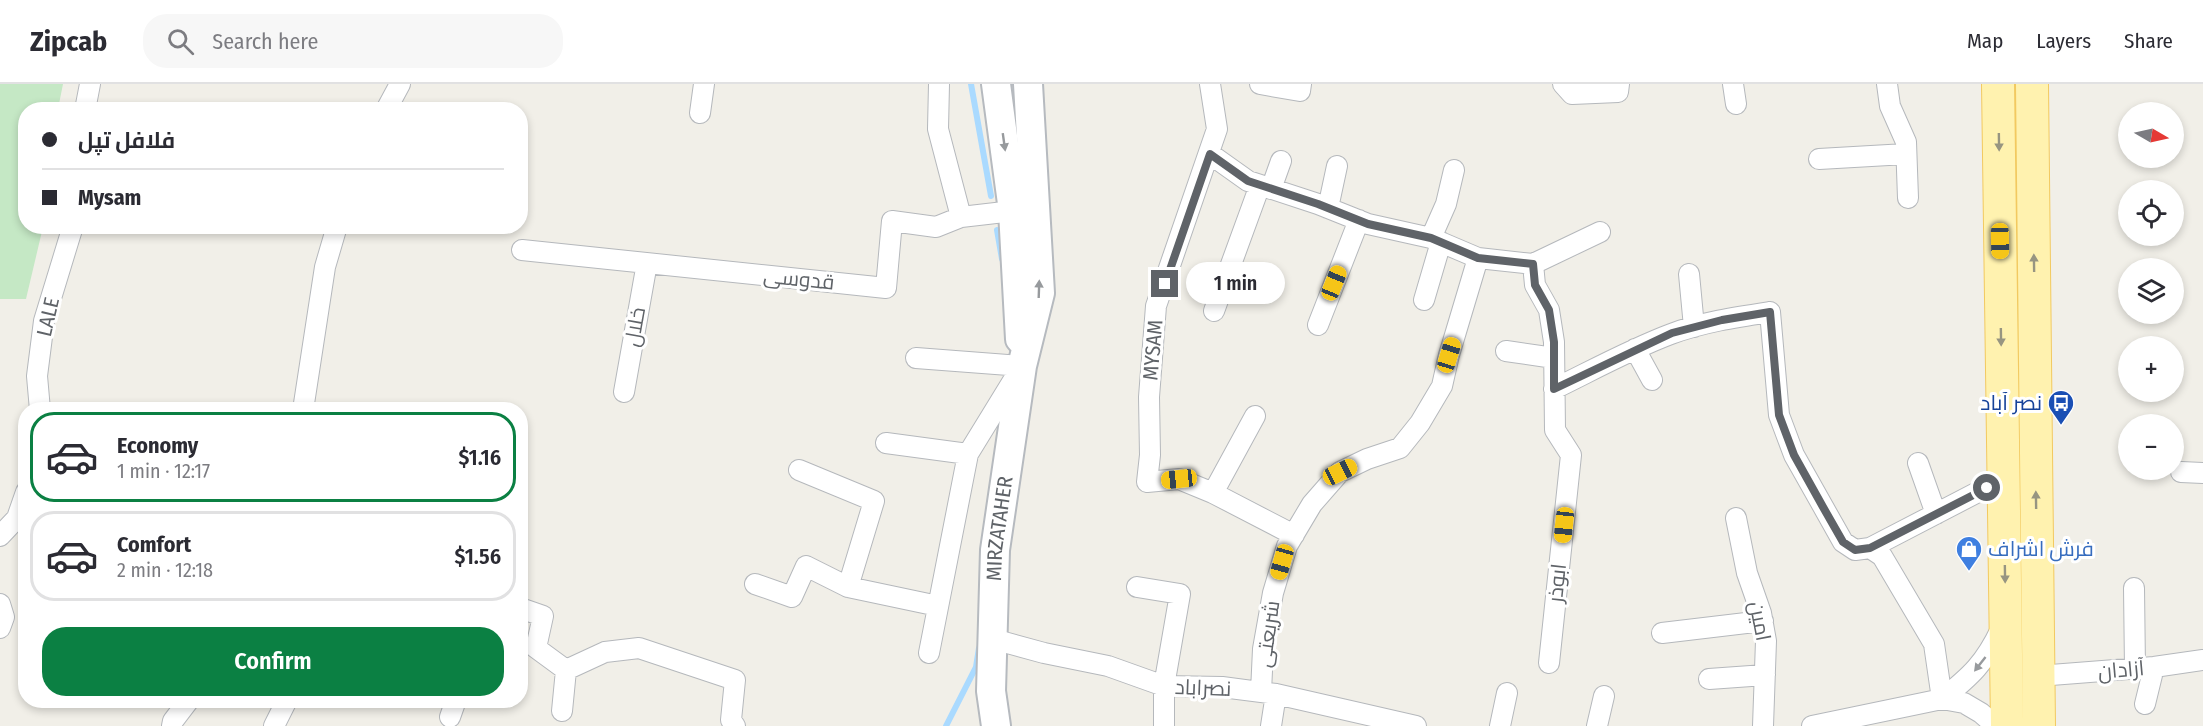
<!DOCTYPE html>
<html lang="en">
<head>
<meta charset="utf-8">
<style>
	body { margin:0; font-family:"Fira Sans Condensed",Cairo,sans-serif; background:#f7f7f7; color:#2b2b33; height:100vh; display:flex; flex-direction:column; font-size:22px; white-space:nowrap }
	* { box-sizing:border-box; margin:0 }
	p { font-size:20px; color:#7c7c81 }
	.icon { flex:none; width:33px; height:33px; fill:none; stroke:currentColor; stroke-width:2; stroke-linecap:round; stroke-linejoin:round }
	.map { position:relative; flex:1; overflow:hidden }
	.drawer { position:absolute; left:18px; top:318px; width:510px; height:306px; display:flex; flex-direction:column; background:#fff; border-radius:24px; box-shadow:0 3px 9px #0003 }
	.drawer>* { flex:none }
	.top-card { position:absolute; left:18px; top:18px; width:510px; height:132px; border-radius:24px; box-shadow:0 3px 9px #0003; display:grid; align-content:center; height:132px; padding:0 24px; background:#fff }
	.needle { width:39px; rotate:99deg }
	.fabs { position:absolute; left:2118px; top:18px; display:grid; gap:12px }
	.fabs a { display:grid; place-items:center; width:66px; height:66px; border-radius:50%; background:#fff; box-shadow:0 3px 9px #0003; font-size:30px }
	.end { position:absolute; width:27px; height:27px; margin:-14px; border:8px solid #5f6368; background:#fff; box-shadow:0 0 0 3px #fff }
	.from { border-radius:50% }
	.bubble { position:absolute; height:42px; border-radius:21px; background:#fff; box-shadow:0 3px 9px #0003; font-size:20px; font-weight:600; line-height:42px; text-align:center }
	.car { position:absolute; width:18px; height:36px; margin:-18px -9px; border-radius:8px; box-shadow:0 0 4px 2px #0007; background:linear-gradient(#f5c518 24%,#345 0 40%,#f5c518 0 76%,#345 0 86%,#f5c518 0) }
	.top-card b { display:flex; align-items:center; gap:21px; height:57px; font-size:22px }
	.top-card b+b { border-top:2px solid #e1e1e2 }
	.top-card i { width:15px; height:15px; background:#2b2b33 }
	ul { padding:10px 0 0; list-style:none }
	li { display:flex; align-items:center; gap:18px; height:90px; margin:0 12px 9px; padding:0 12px; border:3px solid #e1e1e2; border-radius:24px }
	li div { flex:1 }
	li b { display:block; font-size:22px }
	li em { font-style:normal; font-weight:600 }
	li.selected { border-color:#0b8043 }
	li>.icon { width:54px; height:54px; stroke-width:1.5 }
	.button { display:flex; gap:12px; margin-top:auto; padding:12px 24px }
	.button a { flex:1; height:69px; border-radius:24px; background:#0b8043; color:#fff; font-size:24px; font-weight:600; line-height:69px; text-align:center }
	header { display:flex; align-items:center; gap:36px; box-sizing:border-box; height:84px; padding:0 30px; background:#fff; border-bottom:2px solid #e1e1e2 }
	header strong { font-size:28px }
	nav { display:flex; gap:33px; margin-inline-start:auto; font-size:21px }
	.search { width:420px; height:54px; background:#f7f7f7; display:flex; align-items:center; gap:15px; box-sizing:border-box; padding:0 21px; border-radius:24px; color:#7c7c81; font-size:22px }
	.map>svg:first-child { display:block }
</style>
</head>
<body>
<header>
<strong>Zipcab</strong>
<div class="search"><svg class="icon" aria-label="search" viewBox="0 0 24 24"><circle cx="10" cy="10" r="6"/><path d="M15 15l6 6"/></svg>Search here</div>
<nav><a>Map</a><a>Layers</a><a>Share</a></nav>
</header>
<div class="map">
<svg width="2203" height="642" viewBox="0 0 2203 642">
	<rect width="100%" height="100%" fill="#f1efe8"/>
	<path fill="#c5e8c5" d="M0,0H63L58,25L26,26V142L43,143L26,215H0Z"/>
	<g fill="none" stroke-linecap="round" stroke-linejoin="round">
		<path stroke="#aadaff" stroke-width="6" d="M971,0L991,112
			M997,146L1002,175
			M946,642L976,583L979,564"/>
		<g stroke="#b5b8bc" stroke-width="22">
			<path id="minor" d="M939,0L938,45L961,133
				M1210,0L1217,45L1156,222L1149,313L1150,371L1147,398L1179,395L1213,409L1294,451
				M1260,0L1300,7L1301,0
				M1563,0L1572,10L1618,8L1619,0
				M1733,0L1736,20
				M1887,0L1890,22L1906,58L1908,114
				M85,26L90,0
				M386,26L400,0
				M700,29L704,0
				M1210,70L1248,97L1318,120L1368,140L1431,154L1478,174L1533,180
				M1819,75L1906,70
				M1271,105L1281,77
				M1328,124L1337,82
				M1431,154L1446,120L1454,86
				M522,166L886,204L892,137L936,143L961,133L1013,127
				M1689,190L1694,243
				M1424,216L1441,158
				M1214,227L1260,101
				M1318,241L1359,136
				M1635,265L1652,296
				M1506,267L1554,274
				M916,274L1022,282L968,370L929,569
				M1554,305C1593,286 1631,265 1671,250C1703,238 1737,233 1770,228L1779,331L1794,371L1843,458L1855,466L1870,464L1882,472L1934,560L1942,615
				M624,308L647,179
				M40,326L37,292L44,237L73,142
				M303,326L325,183L337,142
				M886,359L968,370
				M1918,379L1936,430
				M799,386L874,417L848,503L938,522
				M2181,388L2203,389
				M1213,409L1255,332
				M1736,434L1747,489L1761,529L1766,557L1763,642
				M0,452L17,434L26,408
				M1870,464L2003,395
				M755,500L792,513L806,482L848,503
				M1137,503L1180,510L1164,602V642
				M2134,504L2135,585
				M0,520L4,533L0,544
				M520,524L543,532L536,564L566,586L605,568L639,564L735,596L731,636L735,642
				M1662,549L1763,537
				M993,555L1044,569L1108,582L1164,602L1222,603L1276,610L1416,642
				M1549,579L1571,371L1555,346L1554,258L1549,226L1535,201L1533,180L1600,148
				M2038,592L2154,583L2203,576
				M1709,595L1765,591
				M1261,608L1263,565L1273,509L1287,462L1312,420L1340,388L1367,375L1400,364L1420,339L1442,302L1449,271L1478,174
				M1942,615C1971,592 1985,579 2001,545
				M2145,620L2154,583
				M562,627L566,586
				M450,633L456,616
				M172,642L173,637L189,616
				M274,642L287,616
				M1271,642L1276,610
				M1500,642L1507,609
				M1597,642L1604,612
				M1812,642L1942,615L1964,619L1981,629L1996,642"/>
		</g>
		<g stroke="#b6babf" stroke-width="32">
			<g id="secondary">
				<path d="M996,0L1013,127L1020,255"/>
				<path id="s1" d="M996,642L991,607L995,466L1022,282L1040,209L1028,0"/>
			</g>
		</g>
		<g stroke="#f2c960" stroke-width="34">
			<path id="primary" d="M1998,0L2007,642
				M2032,0L2039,642"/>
		</g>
		<use href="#minor" stroke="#fff" stroke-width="20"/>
		<use href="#secondary" stroke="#fff" stroke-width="28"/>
		<use href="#primary" stroke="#fff2af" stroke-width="32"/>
	</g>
	<defs><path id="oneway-solid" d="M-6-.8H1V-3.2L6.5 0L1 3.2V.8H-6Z" transform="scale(1.5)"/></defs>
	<g fill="#979a9d">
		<use href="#oneway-solid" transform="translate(1004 58) rotate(82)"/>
		<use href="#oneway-solid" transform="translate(1039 205) rotate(-88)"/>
		<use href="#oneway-solid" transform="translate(1980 580) rotate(128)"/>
	</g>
	<g fill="#979581">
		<use href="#oneway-solid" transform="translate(1999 58) rotate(89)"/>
		<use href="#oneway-solid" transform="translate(2034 179) rotate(-91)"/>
		<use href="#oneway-solid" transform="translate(2001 253) rotate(89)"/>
		<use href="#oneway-solid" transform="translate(2036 416) rotate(-91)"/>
		<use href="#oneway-solid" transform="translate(2005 490) rotate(89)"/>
	</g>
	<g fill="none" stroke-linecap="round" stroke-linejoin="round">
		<path stroke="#5f6368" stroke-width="8" d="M1165,200L1210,70L1248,97L1318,120L1368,140L1431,154L1478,174L1533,180L1535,201L1549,226L1554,258V305L1672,249L1722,236L1770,228L1779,331L1794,371L1823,423L1843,458L1855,466L1870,464L1987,404"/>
	</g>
	<defs>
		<g id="bus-pin" transform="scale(1.35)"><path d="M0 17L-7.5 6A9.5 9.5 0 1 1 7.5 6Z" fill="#1a4fb4" stroke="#fff"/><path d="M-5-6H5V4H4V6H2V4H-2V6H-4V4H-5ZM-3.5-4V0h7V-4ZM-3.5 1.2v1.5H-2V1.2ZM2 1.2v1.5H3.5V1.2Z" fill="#fff"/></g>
		<g id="shop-pin" transform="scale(1.35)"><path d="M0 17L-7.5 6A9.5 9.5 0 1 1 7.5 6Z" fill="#3f7fe0" stroke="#fff"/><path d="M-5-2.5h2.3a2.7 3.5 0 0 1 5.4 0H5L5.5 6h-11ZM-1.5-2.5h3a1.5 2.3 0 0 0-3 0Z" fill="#fff"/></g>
	</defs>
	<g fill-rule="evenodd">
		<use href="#bus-pin" x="2061" y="319"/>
		<use href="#shop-pin" x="1969" y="465"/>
	</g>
	<g text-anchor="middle" stroke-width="6" stroke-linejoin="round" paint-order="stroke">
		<g font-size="21" fill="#5f6368" stroke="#fff">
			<text transform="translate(799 195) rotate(6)" y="7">قدوسی</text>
			<text transform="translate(48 233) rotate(-77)" y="7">LALE</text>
			<text transform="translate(635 243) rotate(-80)" y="7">خلال</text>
			<text transform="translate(1153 266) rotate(-85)" y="7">MYSAM</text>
			<text dy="7" stroke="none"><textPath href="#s1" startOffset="198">MIRZATAHER</textPath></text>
			<text transform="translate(1557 499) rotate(-84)" y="7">ابوذر</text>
			<text transform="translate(1760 537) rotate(79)" y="7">امین</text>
			<text transform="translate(1268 550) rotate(-82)" y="7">شریعتی</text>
			<text transform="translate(2121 586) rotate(-5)" y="7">آزادان</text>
			<text transform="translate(1203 604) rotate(2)" y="7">نصراباد</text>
		</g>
		<g font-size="21" fill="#164399" stroke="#fff" text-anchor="end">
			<text x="2042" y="326">نصر آباد</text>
		</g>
		<g font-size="21" fill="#366cbe" stroke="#fff" text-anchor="start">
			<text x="1988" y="472">فرش اشراف</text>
		</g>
	</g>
</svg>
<div class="fabs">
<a><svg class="needle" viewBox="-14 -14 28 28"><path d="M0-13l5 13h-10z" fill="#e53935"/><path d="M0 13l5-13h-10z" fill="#7c7c81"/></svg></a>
<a><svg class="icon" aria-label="locate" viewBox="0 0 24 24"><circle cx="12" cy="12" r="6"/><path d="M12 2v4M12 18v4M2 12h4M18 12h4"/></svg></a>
<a><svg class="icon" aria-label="layers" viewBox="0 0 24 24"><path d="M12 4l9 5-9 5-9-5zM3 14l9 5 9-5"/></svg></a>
<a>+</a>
<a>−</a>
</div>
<i class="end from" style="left:1987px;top:404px"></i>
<i class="end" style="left:1165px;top:200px"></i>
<div class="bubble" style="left:1186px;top:178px;width:99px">1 min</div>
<i class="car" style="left:2000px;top:157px;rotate:179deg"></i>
<i class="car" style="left:1334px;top:199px;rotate:22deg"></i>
<i class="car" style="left:1449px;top:271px;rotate:17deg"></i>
<i class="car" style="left:1340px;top:388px;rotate:64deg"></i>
<i class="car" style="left:1179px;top:395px;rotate:264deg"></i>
<i class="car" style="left:1564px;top:441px;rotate:186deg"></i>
<i class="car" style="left:1282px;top:478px;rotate:196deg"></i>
<div class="top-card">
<b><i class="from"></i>فلافل تپل</b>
<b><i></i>Mysam</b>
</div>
<section class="drawer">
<ul>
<li class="selected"><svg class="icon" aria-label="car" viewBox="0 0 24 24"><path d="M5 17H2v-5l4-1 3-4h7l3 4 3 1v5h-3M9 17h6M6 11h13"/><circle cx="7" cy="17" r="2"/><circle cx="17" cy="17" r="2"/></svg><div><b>Economy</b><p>1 min · 12:17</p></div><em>$1.16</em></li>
<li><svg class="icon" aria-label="car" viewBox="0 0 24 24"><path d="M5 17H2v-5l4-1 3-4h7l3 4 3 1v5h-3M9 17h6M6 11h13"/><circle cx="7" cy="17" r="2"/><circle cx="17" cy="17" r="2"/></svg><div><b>Comfort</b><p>2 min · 12:18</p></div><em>$1.56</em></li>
</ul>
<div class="button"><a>Confirm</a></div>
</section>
</div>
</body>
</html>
